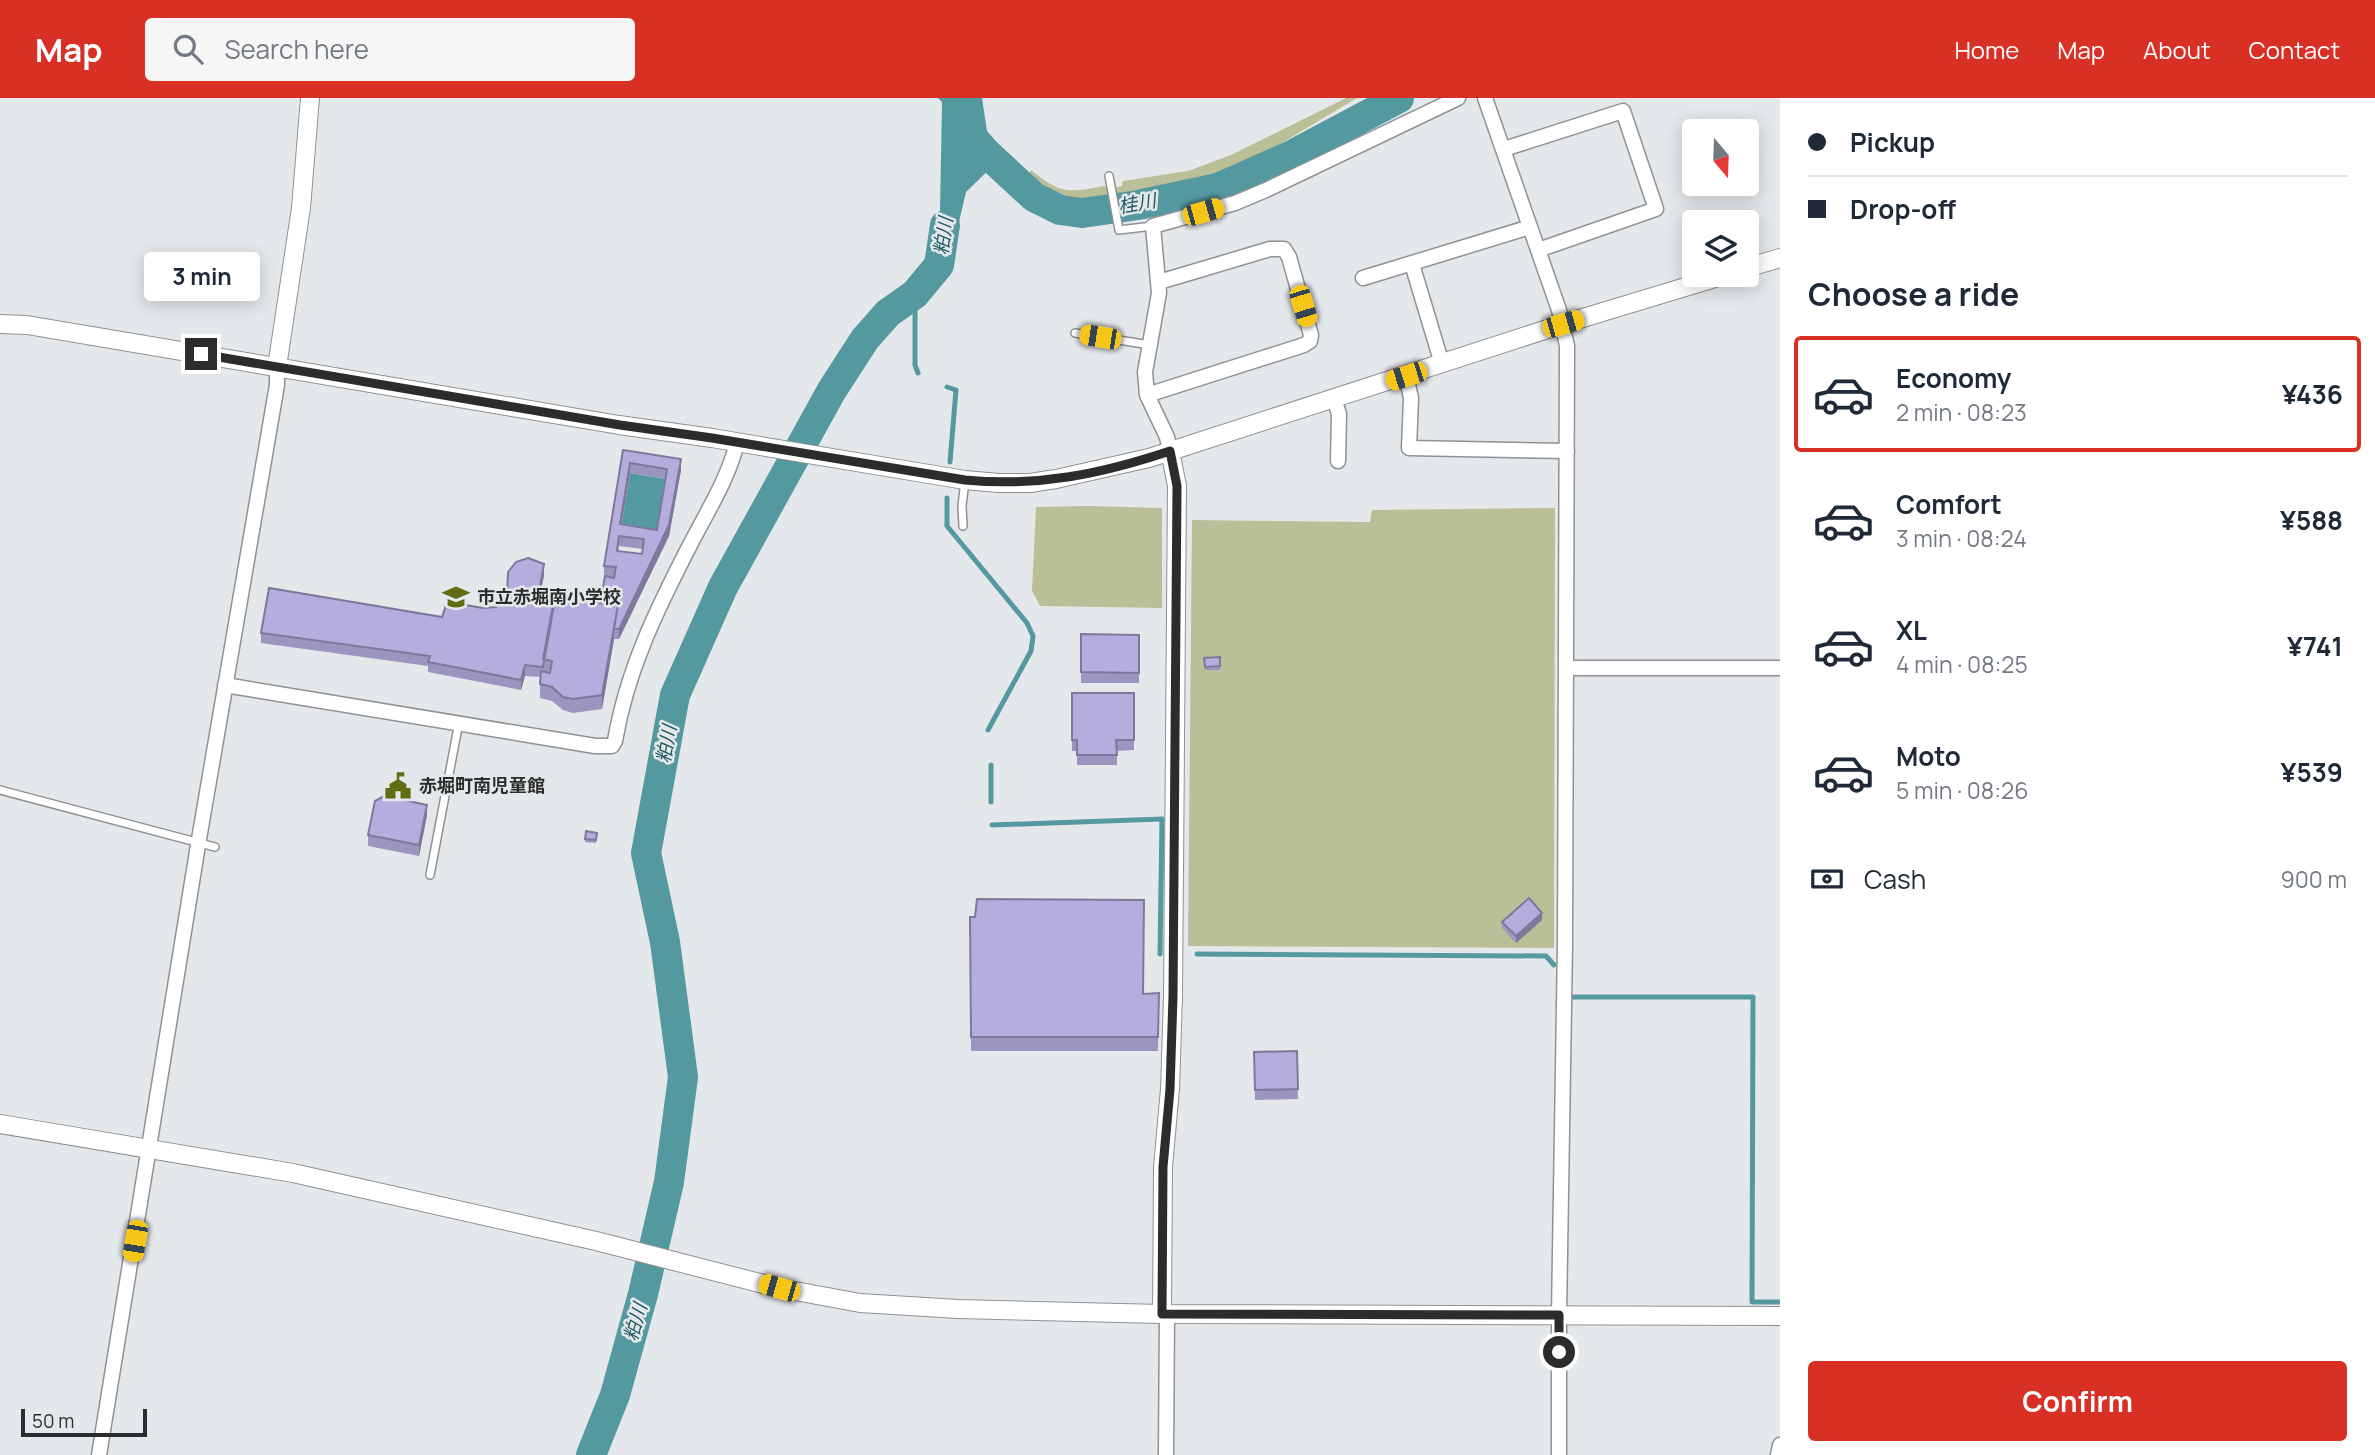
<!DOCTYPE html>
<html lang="en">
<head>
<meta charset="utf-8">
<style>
	body { margin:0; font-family:Manrope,"Noto Sans JP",sans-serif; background:#f6f6f7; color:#1f2937; height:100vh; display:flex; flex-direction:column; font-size:26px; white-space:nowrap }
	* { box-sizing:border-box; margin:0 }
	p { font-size:23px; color:#747a83 }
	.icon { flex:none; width:38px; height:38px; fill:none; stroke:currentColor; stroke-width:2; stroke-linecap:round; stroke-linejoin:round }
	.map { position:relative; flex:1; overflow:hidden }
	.drawer { display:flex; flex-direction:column; background:#fff; width:595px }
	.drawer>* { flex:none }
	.top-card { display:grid; align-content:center; height:154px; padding:0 28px; background:#fff }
	.needle { width:46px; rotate:161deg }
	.buttons { position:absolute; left:1682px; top:21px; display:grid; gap:14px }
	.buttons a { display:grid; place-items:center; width:77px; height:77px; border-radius:7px; background:#fff; box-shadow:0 4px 18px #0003; font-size:35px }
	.scale { position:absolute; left:21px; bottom:18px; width:126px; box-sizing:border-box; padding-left:7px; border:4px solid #2b2c2d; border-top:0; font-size:19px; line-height:24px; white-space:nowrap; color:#2b2c2d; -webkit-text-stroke:5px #e5e8ea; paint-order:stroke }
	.end { position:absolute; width:32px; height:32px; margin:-16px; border:9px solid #2b2c2d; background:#fff; box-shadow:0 0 0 4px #fff }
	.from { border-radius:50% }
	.bubble { position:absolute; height:49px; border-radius:7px; background:#fff; box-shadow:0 4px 18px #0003; font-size:23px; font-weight:700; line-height:49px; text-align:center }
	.car { position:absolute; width:21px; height:42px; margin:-21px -10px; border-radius:9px; box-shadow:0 0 5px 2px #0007; background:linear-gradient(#f5c518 24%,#345 0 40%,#f5c518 0 76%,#345 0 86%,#f5c518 0) }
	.top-card b { display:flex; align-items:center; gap:24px; height:66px; font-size:26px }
	.top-card b+b { border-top:2px solid #e0e1e3 }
	.top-card i { width:18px; height:18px; background:#1f2937 }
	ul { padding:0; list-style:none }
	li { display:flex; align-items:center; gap:21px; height:116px; margin:0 14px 10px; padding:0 14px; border:4px solid transparent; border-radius:7px }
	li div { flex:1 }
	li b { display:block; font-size:26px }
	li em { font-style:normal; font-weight:700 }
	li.current { border-color:#d93025 }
	li>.icon { width:63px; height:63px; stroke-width:1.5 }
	h2 { padding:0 28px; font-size:32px; line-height:84px }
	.pay { display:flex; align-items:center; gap:18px; height:77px; padding:0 28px; font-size:26px }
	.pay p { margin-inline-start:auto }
	.button { display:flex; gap:14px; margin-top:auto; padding:14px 28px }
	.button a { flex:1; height:80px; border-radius:7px; background:#d93025; color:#fff; font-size:28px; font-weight:700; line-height:80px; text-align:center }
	header { display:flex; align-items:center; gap:42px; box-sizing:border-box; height:98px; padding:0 35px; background:#d93025; color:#fff }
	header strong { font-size:33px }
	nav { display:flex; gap:38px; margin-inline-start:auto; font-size:24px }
	.search { width:490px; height:63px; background:#f6f6f7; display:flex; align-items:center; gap:18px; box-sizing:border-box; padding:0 24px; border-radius:7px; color:#747a83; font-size:26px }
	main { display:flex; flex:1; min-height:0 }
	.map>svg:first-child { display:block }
</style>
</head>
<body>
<header>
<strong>Map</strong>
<div class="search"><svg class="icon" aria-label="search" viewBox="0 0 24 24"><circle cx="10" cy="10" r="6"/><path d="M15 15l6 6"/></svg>Search here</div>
<nav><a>Home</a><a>Map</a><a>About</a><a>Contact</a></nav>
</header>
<main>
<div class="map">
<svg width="1780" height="1357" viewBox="0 0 1780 1357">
	<rect width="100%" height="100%" fill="#e5e8ea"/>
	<path fill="#bbbf97" d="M1346,0H1357L1270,52L1211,79L1106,104L1059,106L1041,97L1027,81L1031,72C1060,96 1068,95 1104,88L1108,91L1122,88L1123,83L1188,73L1231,57Z
		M1089,408L1162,410V510L1040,508L1032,493L1036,409Z
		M1555,410L1554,850L1188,848L1192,422L1370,424L1372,412Z"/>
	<path fill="#5599a0" d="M938,0H982L987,33L1006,55L966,94L955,141L939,167L942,4Z
		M630,375L667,381L657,443L620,436Z"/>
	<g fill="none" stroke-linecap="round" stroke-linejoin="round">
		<path stroke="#5599a0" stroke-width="5" d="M915,196V267L918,275
			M947,289L956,292L950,364
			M947,400V428L1027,525L1033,538L1031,553L988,632
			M991,667V704
			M992,727L1162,721L1160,856
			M1197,856L1546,858L1554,867
			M1574,899H1753L1752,1204H1780"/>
		<path stroke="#5599a0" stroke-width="30" d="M968,38L1034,99L1060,112L1082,115L1138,107L1218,90L1290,58L1399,0
			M591,1357L615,1297L643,1196L669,1084L683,979L665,844L646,755L675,597L723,489L832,292L865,241L888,215L915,196L939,167L945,127"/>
		<g stroke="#8f9194" stroke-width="10">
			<path id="service" d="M1109,78L1119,132L1153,128
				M1075,235L1150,247
				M963,428L962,408L965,383
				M0,692L215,749
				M430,777L459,624"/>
		</g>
		<g stroke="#8f9194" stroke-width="17">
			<path id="minor" d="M1485,0L1559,212L1567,248L1565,846L1559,1217V1357
				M1504,51L1623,13L1656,111L1538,152
				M1412,166L1442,266
				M1363,180L1530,129
				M1406,278L1411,300L1409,350L1567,353
				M1147,297L1304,247L1310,243L1311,237L1289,159L1284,151H1270L1159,184
				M1334,301L1339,316L1338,363
				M1170,353L1167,339L1147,297L1145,274L1159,195L1153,128L1235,105L1266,92L1458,0
				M1566,570H1780
				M225,587L595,648H612L615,643C627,572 657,511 690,447C707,414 728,381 737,345
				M99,1357L198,747L277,287V269
				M1166,1357L1167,1216
				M1778,1357L1780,1347"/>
		</g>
		<g stroke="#8f9194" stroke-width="20">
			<path id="tertiary" d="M1746,170L1780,160
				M0,226L27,227L619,327L712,340L965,382L999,385H1030L1056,381L1149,360L1563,226L1725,177
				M277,269L301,110L310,0
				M0,1026L293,1075L596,1143L779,1190L860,1205L958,1211L1162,1216L1780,1218
				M1162,1216L1163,1069L1170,991L1173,899L1177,388L1170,353"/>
		</g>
		<use href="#service" stroke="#fff" stroke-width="7"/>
		<use href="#minor" stroke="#fff" stroke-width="14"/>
		<use href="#tertiary" stroke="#fff" stroke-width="18"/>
	</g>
	<path fill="#9b95bf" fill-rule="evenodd" d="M623,352L681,372L669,438L619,541H614L602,611L573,615L563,612L552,603L540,600V579L525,578L521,592L428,574V568L261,545V535L442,519L483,510L496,509L544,477L540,499L555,507L600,505L614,479L604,478V468ZM630,375L666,381L657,432L621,426ZM619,448L643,451L642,456L618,453Z
		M1081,536L1139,537V585H1081Z
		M1220,559V572H1205L1204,560Z
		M1072,595H1134V652L1117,653V667H1077V653H1072Z
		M427,717L419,758L368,748V737Z
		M586,733L597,735L596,745L585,744Z
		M970,819L1143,896L1159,895L1158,953H971Z
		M1542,822L1516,845L1502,830V824Z
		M1297,953L1298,1001L1255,1002L1254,954Z"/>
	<path fill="#7e799b" d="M681,361V372L669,438L619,541V531L669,427Z
		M630,365V375L620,436V426Z
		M544,466V477L538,509V499Z
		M618,507L614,531V541L602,611V597Z
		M525,567V578L521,592V582Z
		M427,707V717L419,758V747Z
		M1542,815V822L1516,845V838Z"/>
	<path fill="#b4adde" stroke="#7e799b" stroke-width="2" fill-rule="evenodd" d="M623,352L681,361L669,427L619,531H614L618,507L600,505L605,478L614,480L616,469L604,468ZM630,365L667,371L657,432L620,426ZM619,438L644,441L642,456L617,453Z
		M528,460L544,466L538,499L555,501L543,569L525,567L521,582L428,564L430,558L261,535L269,490L442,519L447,504L483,510L496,509L507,496L508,474L516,464Z
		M561,499L618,507L602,597L573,601L563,599L552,589L540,586L541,573L550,575L552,563L543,561L553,507H559Z
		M1081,536L1139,537V575L1081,574Z
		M1220,559V568L1205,569L1204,560Z
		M1072,595H1134V642H1116L1117,657H1077V642H1072Z
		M386,697L399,698L404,702L427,707L419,747L368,737L375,703Z
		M586,733L597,735L596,742L585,741Z
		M1529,800L1542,815L1516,838L1502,824Z
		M977,801L1144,802L1143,896L1159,895L1158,939H971L970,819H975Z
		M1297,953L1298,991L1255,992L1254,954Z"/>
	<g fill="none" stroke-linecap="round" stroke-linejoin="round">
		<path stroke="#2b2c2d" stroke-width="9" d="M201,256L620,327L712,340L965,382C1039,389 1101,376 1170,353L1177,388L1173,899L1170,991L1163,1069L1162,1216L1559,1217V1254"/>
	</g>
	<defs>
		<g id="school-bare" transform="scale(2.1)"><path d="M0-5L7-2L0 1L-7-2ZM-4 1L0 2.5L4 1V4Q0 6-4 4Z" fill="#616c13" stroke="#e5e8ea" stroke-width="2.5" paint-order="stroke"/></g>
		<g id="civic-bare" transform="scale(2.1)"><path d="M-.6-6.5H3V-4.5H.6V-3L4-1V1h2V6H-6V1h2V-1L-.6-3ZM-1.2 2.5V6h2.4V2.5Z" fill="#616c13" stroke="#e5e8ea" stroke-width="2.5" paint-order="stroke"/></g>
	</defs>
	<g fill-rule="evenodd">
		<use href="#school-bare" x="456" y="499"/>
		<use href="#civic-bare" x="398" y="688"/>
	</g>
	<g text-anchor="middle" stroke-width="5" stroke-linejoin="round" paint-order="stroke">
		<g font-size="18" font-weight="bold" fill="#2b2c2d" stroke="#e5e8ea" text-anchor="start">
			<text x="477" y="505">市立赤堀南小学校</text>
			<text x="419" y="694">赤堀町南児童館</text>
		</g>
		<g font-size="19" font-style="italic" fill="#1f5a60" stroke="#e5e8ea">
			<text transform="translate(1137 105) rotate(-10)" y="7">桂川</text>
			<text transform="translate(943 138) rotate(-82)" y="7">粕川</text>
			<text transform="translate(666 646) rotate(-80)" y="7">粕川</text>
			<text transform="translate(635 1224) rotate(-74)" y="7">粕川</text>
		</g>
	</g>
</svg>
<div class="buttons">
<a><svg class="needle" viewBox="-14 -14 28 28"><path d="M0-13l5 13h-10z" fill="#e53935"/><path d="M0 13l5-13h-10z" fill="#747a83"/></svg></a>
<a><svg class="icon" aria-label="layers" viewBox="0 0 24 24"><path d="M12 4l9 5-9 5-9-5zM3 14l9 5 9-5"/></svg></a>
</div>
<div class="scale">50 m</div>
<i class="end from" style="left:1559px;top:1254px"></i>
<i class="end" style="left:201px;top:256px"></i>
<div class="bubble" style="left:144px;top:154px;width:116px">3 min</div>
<i class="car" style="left:1203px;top:114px;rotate:74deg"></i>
<i class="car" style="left:1303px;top:208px;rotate:163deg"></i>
<i class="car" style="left:1563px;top:226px;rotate:74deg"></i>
<i class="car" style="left:1100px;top:239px;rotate:279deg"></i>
<i class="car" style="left:1406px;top:278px;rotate:252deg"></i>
<i class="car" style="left:135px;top:1143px;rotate:190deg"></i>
<i class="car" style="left:779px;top:1190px;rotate:286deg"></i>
</div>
<section class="drawer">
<div class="top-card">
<b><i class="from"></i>Pickup</b>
<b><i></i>Drop-off</b>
</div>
<h2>Choose a ride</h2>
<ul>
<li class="current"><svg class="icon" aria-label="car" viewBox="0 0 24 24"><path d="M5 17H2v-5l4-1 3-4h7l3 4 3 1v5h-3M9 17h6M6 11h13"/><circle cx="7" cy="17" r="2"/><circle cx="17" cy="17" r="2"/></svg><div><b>Economy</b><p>2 min · 08:23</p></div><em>¥436</em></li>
<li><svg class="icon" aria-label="car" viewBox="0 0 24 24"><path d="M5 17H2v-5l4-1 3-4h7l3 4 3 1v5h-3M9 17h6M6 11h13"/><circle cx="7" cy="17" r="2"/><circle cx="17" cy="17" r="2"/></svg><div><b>Comfort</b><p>3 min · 08:24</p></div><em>¥588</em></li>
<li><svg class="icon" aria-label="car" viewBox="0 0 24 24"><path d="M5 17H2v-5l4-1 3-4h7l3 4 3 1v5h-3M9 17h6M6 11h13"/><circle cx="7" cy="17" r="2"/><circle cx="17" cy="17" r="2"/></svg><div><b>XL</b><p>4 min · 08:25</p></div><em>¥741</em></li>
<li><svg class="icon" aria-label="car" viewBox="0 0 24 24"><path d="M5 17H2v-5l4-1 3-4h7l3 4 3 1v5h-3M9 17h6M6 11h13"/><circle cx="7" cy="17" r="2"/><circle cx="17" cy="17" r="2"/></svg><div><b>Moto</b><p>5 min · 08:26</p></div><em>¥539</em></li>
</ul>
<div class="pay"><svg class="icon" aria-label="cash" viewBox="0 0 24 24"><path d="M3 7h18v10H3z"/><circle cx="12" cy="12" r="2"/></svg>Cash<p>900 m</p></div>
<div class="button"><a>Confirm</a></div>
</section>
</main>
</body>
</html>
